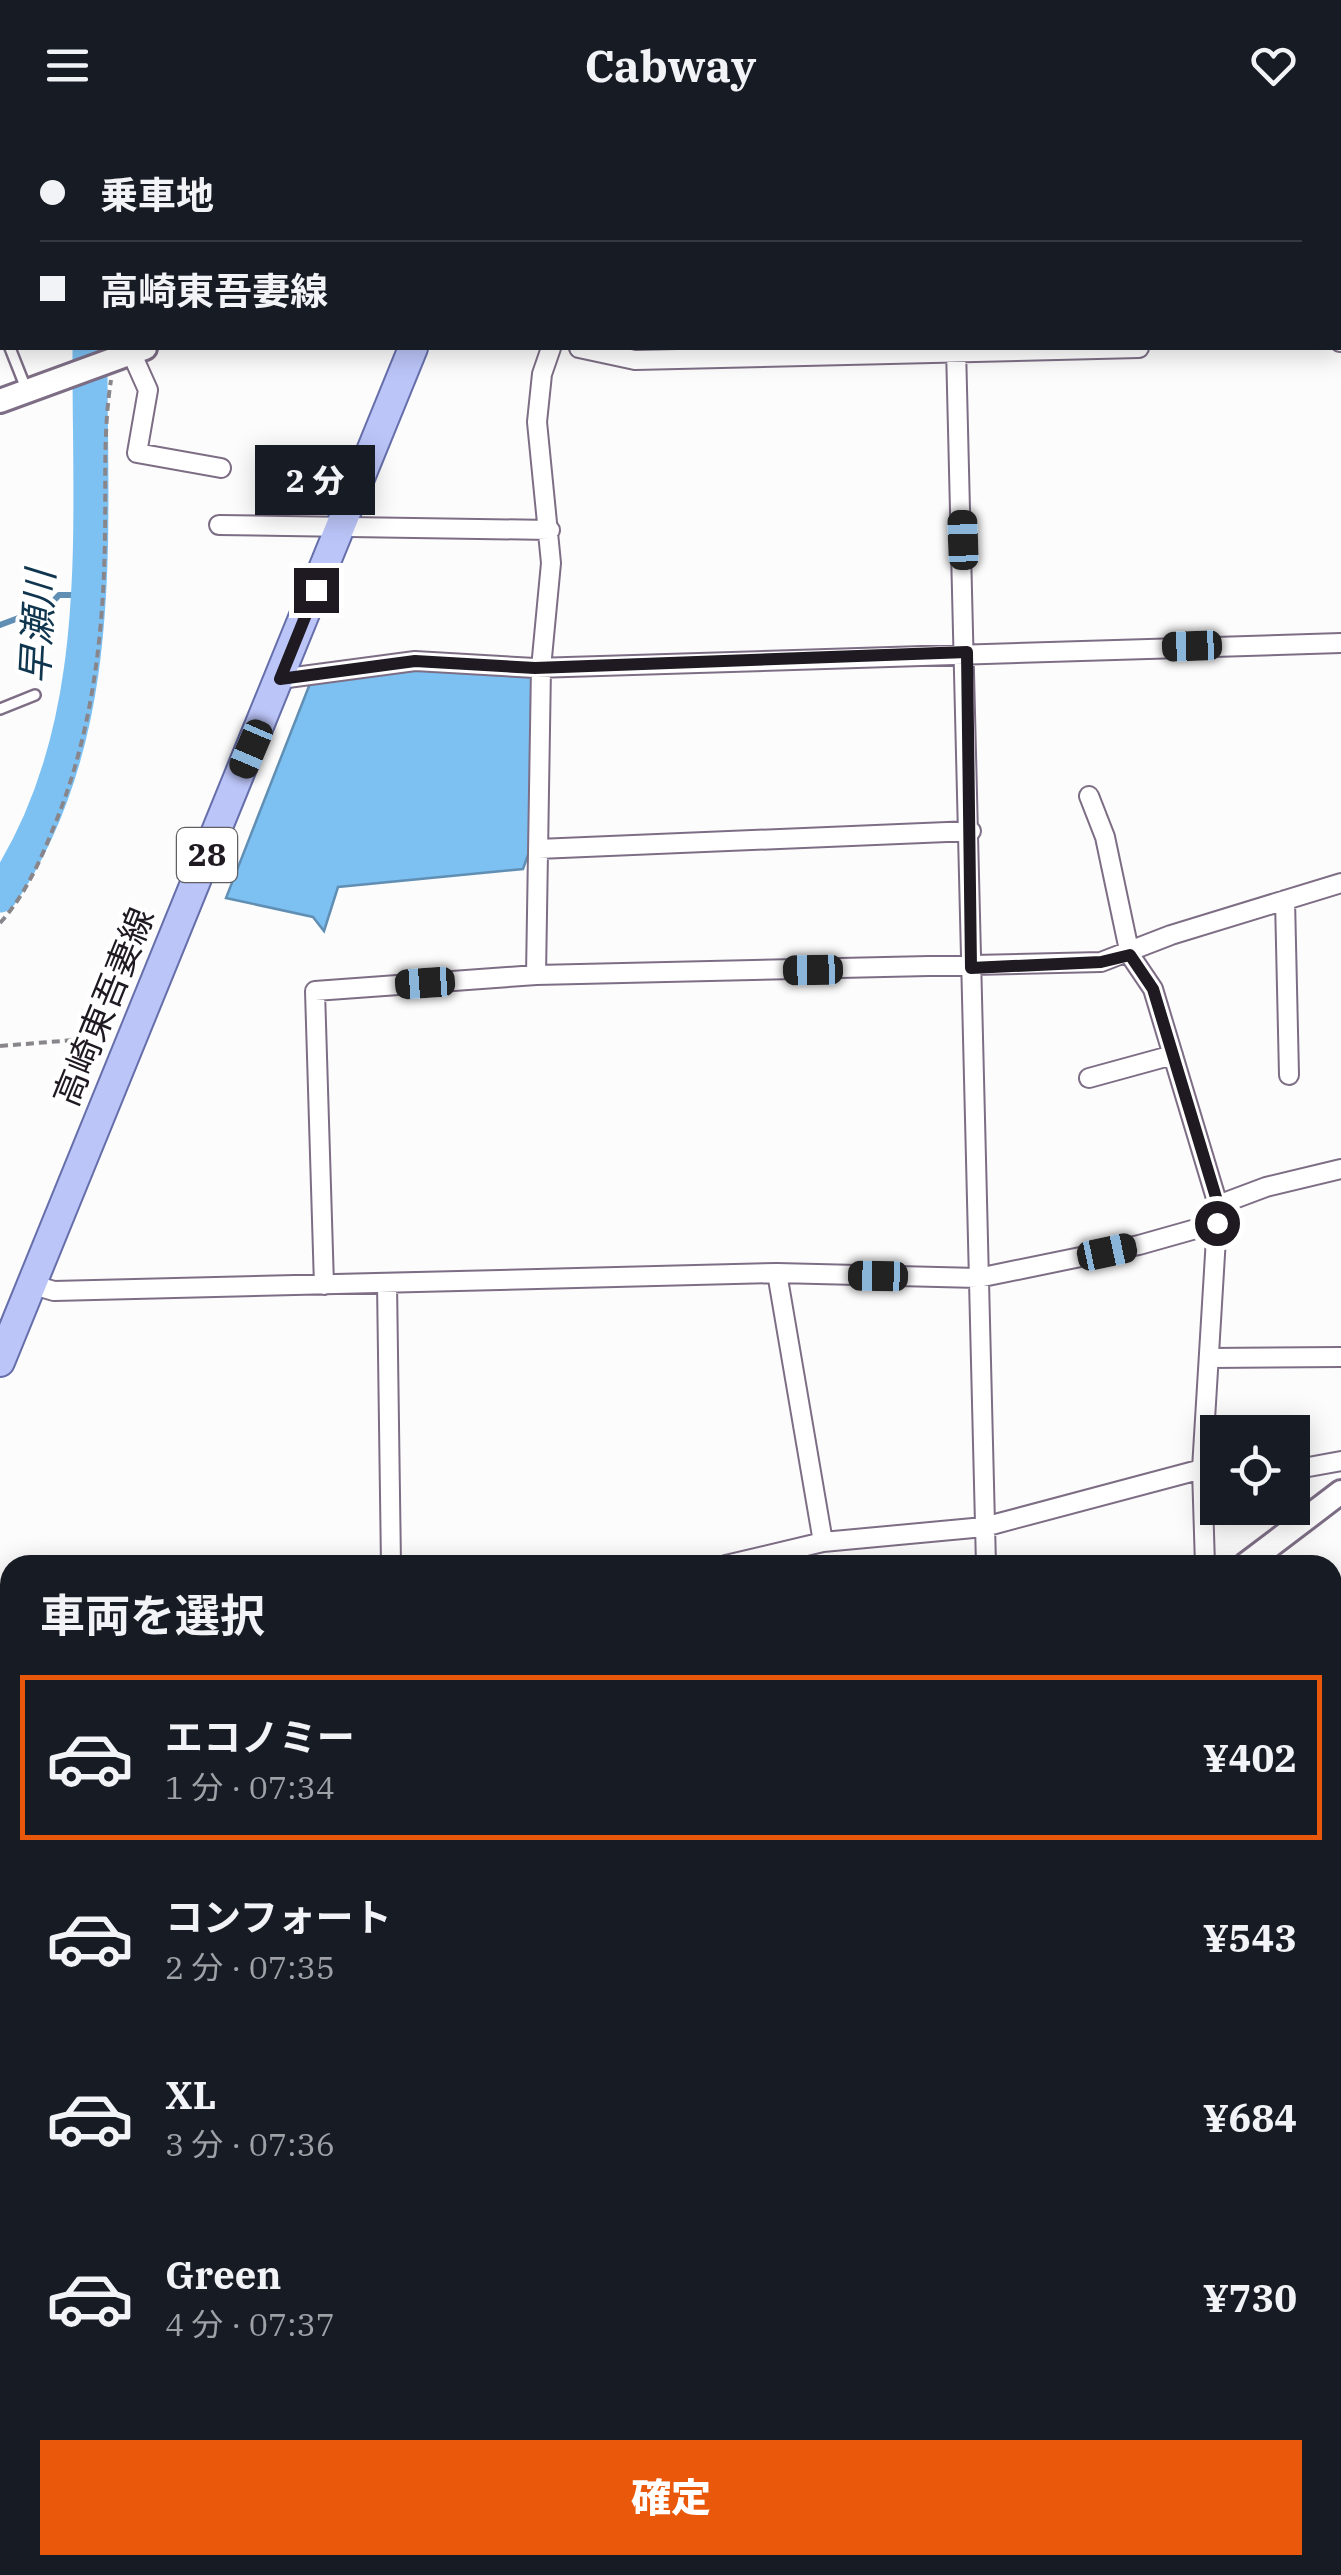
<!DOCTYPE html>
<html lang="ja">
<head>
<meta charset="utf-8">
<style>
	body { margin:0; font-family:"IBM Plex Serif","Noto Sans JP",serif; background:#20242c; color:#f1f3f6; height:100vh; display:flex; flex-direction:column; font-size:38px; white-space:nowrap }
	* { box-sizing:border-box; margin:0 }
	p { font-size:32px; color:#9ea1a6 }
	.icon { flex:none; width:55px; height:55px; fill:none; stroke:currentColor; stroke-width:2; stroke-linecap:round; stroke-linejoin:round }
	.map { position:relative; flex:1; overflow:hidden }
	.details { position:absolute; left:0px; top:1425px; width:1342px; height:1020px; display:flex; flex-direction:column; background:#171b24; border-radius:30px 30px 0 0; box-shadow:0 5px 25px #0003 }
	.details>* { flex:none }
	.banner { position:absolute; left:0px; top:0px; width:1342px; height:220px; box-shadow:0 5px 25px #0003; display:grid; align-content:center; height:220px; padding:0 40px; background:#171b24 }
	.controls { position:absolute; left:1200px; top:1285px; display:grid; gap:20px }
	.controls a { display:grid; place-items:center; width:110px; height:110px; border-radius:0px; background:#171b24; box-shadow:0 5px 25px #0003; font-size:50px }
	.end { position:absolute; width:45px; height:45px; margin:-22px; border:12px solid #1f1922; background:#fff; box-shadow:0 0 0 5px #fff }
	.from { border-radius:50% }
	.bubble { position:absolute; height:70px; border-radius:0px; background:#171b24; box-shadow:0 5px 25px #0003; font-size:32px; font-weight:800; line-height:70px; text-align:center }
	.car { position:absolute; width:30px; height:60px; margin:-30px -15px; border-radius:12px; box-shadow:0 0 8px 2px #0007; background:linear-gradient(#222 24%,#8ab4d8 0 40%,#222 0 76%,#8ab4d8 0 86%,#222 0) }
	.banner b { display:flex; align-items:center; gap:35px; height:95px; font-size:38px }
	.banner b+b { border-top:2px solid #363941 }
	.banner i { width:25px; height:25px; background:#f1f3f6 }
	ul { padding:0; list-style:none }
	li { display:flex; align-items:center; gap:30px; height:165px; margin:0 20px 15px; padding:0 20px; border:5px solid transparent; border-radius:0px }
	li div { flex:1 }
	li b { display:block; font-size:38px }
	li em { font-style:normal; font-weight:800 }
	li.on { border-color:#ea580c }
	li>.icon { width:90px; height:90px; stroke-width:1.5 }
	h2 { padding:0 40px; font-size:45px; line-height:120px }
	.primary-button { display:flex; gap:20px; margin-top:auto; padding:20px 40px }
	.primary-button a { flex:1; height:115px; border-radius:0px; background:#ea580c; color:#fff; font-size:40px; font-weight:800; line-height:115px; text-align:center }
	header { display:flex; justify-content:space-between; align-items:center; height:130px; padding:0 40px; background:#171b24; font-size:45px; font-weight:800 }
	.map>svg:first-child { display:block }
</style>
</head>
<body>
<header><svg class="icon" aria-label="menu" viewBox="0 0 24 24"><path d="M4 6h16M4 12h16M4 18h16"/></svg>Cabway<svg class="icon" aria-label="heart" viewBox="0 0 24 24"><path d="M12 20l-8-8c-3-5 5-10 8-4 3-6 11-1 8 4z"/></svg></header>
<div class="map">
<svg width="1341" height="2445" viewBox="0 0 1341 2445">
	<rect width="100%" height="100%" fill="#fcfcfc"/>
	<path fill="#7dc1f3" stroke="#618fb4" stroke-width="2.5" d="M412,537L532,543L537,550L533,711L523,739L338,757L324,801L313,787L226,768L311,551Z"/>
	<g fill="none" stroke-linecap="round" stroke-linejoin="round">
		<path stroke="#618fb4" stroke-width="6" d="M0,495L48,477L59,465H87"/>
		<path stroke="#7dc1f3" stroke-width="35" d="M93,2V0
			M0,765C110,604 89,403 90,218"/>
		<g stroke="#7d6e85" stroke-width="14">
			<path id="service" d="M0,193L2,200
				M10,218L27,261
				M0,579L35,565
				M1332,1655L1341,1657"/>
		</g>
		<g stroke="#7d6e85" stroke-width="22">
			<path id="minor" d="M307,0L308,2
				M952,0V2
				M422,2L429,0
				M671,2L673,0
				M1340,212H1341
				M579,218L635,230L1139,218
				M956,218L986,1435
				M131,222L148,260L137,323L221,338
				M219,395L550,400
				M280,549L415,531L535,538L1341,513
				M1089,666L1105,707L1130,825L1153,859L1218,1075L1202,1339L1205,1435
				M538,719L971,701
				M1285,770L1289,945
				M536,845L541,538L551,433L537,292L542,244L551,218
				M1089,948L1173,925
				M1218,1075L1266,1057L1341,1039
				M777,1143L823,1412
				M387,1153L391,1435
				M30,1154L54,1161L777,1143L978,1148L1139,1115L1217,1093
				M324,1155L315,861L536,845L1101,832L1171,805L1341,753
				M1209,1228L1341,1227
				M1292,1340L1341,1331
				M726,1435L823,1412L984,1397L1202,1339H1218
				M0,1466H10
				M1332,1539H1340
				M0,1758L10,1756
				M1335,1892L1341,1963
				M0,2080L10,2073
				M1332,2226H1341
				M572,2435L578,2445
				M1018,2435V2445
				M61,2445L71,2435
				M745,2445L746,2435"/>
		</g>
		<g stroke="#7d6e85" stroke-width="28">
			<path id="tertiary" d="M0,271L145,218
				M1245,1435L1341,1362
				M0,2250L10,2246"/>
		</g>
		<g stroke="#666faa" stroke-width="32">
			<path id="primary" d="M497,2L498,0
				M0,1232L413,218"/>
		</g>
		<path stroke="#89868b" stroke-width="4" stroke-dasharray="8 5" stroke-linecap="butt" d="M108,2V0
			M0,793C26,764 41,729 55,694C93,601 104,502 105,402C106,351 103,301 111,250
			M0,916L86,909L109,902"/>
		<use href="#service" stroke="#fff" stroke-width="9"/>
		<use href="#minor" stroke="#fff" stroke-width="18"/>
		<use href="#tertiary" stroke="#fff" stroke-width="22"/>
		<use href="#primary" stroke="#bbc5f8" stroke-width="28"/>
	</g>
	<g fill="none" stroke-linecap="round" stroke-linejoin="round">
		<path stroke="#1f1922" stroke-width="12" d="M316,460L280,549L415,531L535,538L967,522L971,838L1101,832L1130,825L1153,859L1218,1074L1217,1093"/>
	</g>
	<g text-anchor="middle" stroke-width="8" stroke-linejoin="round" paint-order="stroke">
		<rect fill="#fff" stroke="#625e64" stroke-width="2.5" x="177" y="698" width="60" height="54" rx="8"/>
		<g font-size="32" font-weight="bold" fill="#1f1922">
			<text x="207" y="736">28</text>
		</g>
		<g font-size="35" fill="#1f1922" stroke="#fff">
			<text transform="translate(104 877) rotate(-68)" y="12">高崎東吾妻線</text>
		</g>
		<g font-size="38" font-style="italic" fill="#10364f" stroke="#fff">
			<text transform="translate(38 497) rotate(-87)" y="13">早瀬川</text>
		</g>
	</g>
</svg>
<div class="controls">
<a><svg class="icon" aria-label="locate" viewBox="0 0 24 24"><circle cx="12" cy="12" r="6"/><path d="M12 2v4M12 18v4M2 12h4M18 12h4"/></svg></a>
</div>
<i class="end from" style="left:1217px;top:1093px"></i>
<i class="end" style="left:316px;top:460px"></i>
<div class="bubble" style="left:255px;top:315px;width:120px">2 分</div>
<i class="car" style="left:963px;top:410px;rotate:358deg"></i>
<i class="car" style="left:1192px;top:516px;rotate:268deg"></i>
<i class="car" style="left:251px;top:619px;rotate:203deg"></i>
<i class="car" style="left:813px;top:840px;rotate:269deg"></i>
<i class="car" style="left:425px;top:853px;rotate:266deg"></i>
<i class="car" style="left:1107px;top:1122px;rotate:78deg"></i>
<i class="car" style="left:878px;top:1146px;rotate:271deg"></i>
<div class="banner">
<b><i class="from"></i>乗車地</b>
<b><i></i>高崎東吾妻線</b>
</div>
<section class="details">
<h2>車両を選択</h2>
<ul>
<li class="on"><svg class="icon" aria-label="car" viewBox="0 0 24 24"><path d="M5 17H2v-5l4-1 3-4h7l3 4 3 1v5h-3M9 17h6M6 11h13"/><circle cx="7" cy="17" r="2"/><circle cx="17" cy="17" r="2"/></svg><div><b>エコノミー</b><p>1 分 · 07:34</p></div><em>¥402</em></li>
<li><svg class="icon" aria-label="car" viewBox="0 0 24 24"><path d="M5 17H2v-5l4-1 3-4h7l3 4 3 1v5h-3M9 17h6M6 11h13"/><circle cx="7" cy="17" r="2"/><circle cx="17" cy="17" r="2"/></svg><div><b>コンフォート</b><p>2 分 · 07:35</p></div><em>¥543</em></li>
<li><svg class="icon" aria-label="car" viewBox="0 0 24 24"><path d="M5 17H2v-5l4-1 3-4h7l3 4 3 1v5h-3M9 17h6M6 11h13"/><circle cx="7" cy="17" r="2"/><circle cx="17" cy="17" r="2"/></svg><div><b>XL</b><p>3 分 · 07:36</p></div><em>¥684</em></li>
<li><svg class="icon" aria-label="car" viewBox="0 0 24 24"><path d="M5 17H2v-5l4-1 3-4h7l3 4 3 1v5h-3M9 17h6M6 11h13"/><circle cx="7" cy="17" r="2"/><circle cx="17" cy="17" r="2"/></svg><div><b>Green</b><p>4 分 · 07:37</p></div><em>¥730</em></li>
</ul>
<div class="primary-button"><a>確定</a></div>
</section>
</div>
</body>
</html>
